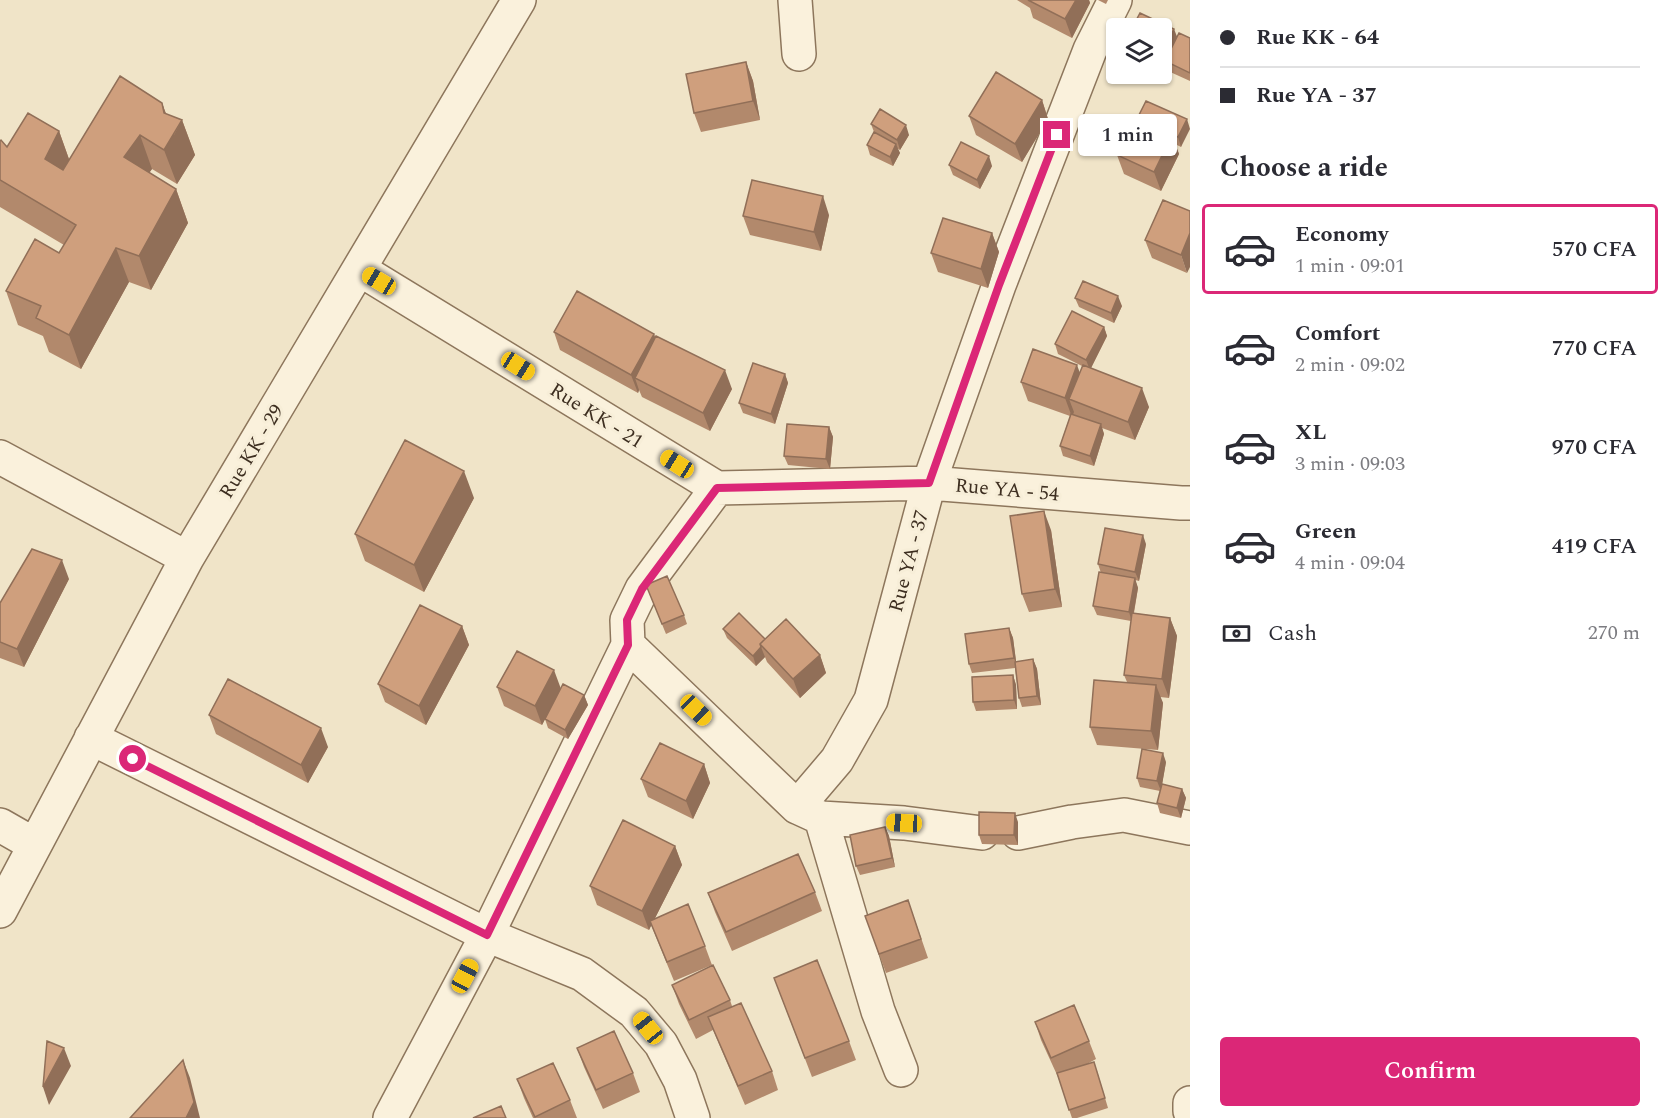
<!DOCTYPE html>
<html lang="en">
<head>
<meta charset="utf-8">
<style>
	body { margin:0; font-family:Spectral,serif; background:#f7f7f7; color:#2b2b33; height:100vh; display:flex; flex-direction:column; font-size:22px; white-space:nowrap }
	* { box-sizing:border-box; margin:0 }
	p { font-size:20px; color:#7c7c81 }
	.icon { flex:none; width:33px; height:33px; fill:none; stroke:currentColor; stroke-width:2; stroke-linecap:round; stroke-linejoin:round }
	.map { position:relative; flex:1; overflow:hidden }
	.side { display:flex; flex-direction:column; background:#fff; width:480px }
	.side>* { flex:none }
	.hud { display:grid; align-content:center; height:132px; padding:0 30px; background:#fff }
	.fabs { position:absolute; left:1106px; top:18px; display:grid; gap:12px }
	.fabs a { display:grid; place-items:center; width:66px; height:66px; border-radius:6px; background:#fff; box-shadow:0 2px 4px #0004; font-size:30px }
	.end { position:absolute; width:27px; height:27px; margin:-14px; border:8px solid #db2777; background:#fff; box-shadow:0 0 0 3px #fff }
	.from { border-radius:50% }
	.bubble { position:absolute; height:42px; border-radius:6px; background:#fff; box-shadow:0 2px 4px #0004; font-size:20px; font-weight:600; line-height:42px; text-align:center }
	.car { position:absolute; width:18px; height:36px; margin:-18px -9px; border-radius:8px; box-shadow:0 0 4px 2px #0007; background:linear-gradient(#f5c518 24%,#345 0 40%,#f5c518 0 76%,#345 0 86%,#f5c518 0) }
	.hud b { display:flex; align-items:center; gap:21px; height:57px; font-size:22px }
	.hud b+b { border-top:2px solid #e1e1e2 }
	.hud i { width:15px; height:15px; background:#2b2b33 }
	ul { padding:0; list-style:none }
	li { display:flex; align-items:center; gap:18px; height:90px; margin:0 12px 9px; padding:0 18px; border:3px solid transparent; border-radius:6px }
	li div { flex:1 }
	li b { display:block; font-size:22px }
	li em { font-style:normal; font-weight:600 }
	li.on { border-color:#db2777 }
	li>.icon { width:54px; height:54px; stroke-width:1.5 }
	h2 { padding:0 30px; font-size:27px; line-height:72px }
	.pay { display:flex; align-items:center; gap:15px; height:66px; padding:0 30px; font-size:22px }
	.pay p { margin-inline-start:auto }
	.cta { display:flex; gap:12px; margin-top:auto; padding:12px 30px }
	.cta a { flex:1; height:69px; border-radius:6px; background:#db2777; color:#fff; font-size:24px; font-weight:600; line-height:69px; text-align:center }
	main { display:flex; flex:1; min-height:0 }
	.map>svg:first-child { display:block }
</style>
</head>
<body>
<main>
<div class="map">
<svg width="1190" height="1118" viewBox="0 0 1190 1118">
	<rect width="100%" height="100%" fill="#f0e4c8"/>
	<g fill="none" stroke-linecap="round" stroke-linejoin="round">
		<g stroke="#8d765c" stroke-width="36">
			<path id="minor" d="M795,0L799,54
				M359,269L717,488L642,589L627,620L628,645L487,935L390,1118
				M0,457L187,558
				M717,488L929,483L1181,503H1190
				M628,645L797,807L821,818L878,1011L901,1070
				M91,738L487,935L582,974L634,1012L661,1044L680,1080L693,1118
				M797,807L837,760L871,700L929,483L999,285L1090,50L1115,0
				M821,818L904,823L982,833
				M0,825L35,845
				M1018,833L1072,822L1124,815L1190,828
				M0,911L187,558L519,0
				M1190,1103V1111"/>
		</g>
		<use href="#minor" stroke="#faf1dc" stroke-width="33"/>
	</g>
	<path fill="#b2896c" d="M1017,0H1089L1090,3L1072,38L1033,18L1030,8Z
		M1098,0H1108L1106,4Z
		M1161,28L1177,37L1190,38V81L1168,71L1165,63L1162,70L1161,69Z
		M746,62L753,81L760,120L701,132L694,113Z
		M1042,100L1048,119L1022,162L976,135L969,116Z
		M162,103L166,114L182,120L195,155L177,184L152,169L149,173L176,189L188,223L151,290L129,282L81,369L49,352L43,336L18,325L6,291L59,253L64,245L0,207V141L7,147L59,131L69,159Z
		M1187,119L1181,147L1175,144L1179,154L1161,191L1124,174L1117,155L1138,120Z
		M871,124L909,135L900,150L897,148L900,153L893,166L870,155L867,145L874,132Z
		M949,165L992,166L980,189L953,175Z
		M1163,200L1187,273L1152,258L1145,240Z
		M829,215L821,251L750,235L743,216Z
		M992,233L999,252L988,288L938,272L931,253Z
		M1075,298L1122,306L1114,323L1079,307Z
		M1104,327L1107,336L1091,368L1149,407L1135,440L1102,428L1104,434L1094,466L1063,456L1060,446L1070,416L1028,401L1021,382L1080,372L1082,366L1058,354L1055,344Z
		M554,332L654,334L655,338L732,389L710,431L642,397L639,390L638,393L560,350Z
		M785,374L788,383L775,424L743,413L739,403Z
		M829,427L833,437L830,469L788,465L784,456Z
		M474,498L424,592L365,561L355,534Z
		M1051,530L1062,607L1029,612L1022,594Z
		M1146,544L1139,581L1135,580L1138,588L1134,613L1170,618L1177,636L1169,698L1160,697L1163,703L1158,750L1097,745L1090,727L1127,682L1124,675L1131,621L1097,615L1093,606L1101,573L1098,564Z
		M69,579L24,667L0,658V603Z
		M646,585L684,615L687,624L666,634Z
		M462,626L469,645L426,725L385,702L378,684Z
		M1009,628L1013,638L1016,662L1033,659L1037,669L1041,705L1022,707L1019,698L1015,668L972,673L969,664Z
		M723,629L765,639L820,655L826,673L800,698L767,662L765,657L756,666L727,638Z
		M1013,675L1016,685L1017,709L976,711L973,702Z
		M497,687L561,688L584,695L588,705L568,739L548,728L545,719L542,725L504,706Z
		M209,715L328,747L308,783L216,734Z
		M1166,762L1162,784L1182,789L1186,798L1181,818L1160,813L1157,803L1160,791L1140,787L1137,778Z
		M704,764L710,783L693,819L648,797L641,779Z
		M1018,822V845L982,844L979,835Z
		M885,827L889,836L895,867L860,875L856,866Z
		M675,846L682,865L655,918L705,946L712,965L674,981L651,925L649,930L597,905L590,886Z
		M815,892L822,911L732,951L715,912L708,893Z
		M908,900L928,958L886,973L879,954Z
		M774,978L849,1041L856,1060L812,1077Z
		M672,985L730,1000L732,1006L772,1071L778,1090L745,1105L713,1030L696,1039L679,1004Z
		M1035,1022L1089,1041L1096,1059L1087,1064L1097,1071L1108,1108L1077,1118H1072L1058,1077L1041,1040Z
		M577,1048L633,1073L640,1092L603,1109L584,1067Z
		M517,1079L570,1100L577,1118H533L524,1098Z"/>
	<path fill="#916f58" d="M1076,0H1089L1090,3L1072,38L1065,19Z
		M1174,29L1178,39L1165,61V63L1162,70L1161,66V56Z
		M746,62L753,81L760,120L753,101Z
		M1042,100L1048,119L1022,162L1015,144Z
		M162,103L174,135L182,120L195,155L177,184L164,150V113Z
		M1187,119L1190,129L1181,147L1178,137Z
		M906,125L909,135L900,150L897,140Z
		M59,131L71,165L57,193L45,159Z
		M140,135L152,169L136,191L124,157Z
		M1172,135L1179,154L1161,191L1154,172Z
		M896,144L900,153L893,166L890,157Z
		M989,156L992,166L980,189L977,180Z
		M176,189L188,223L151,290L139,256Z
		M823,196L829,215L821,251L814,232Z
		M992,233L999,252L988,288L981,269Z
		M1190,233V267L1187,273L1181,255Z
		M116,248L129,282L81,369L69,335Z
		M1118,296L1122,306L1114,323L1111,313Z
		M1104,327L1107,336L1090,370L1086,360Z
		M654,334L660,352L635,378L639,390L638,393L631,375Z
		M1077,365L1084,384L1069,399L1074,412L1072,417L1065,398Z
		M725,370L732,389L710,431L703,413Z
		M785,374L788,383L775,424L771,414Z
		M1142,388L1149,407L1135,440L1128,422Z
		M1101,424L1104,434L1094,466L1090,456Z
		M829,427L833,437L830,469L826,459Z
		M464,471L474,498L424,592L414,565Z
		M1044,511L1051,530L1062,607L1055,589Z
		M1143,535L1146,544L1139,581L1135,572Z
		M62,560L69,579L24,667L17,649Z
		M1135,578L1138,588L1132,622L1129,612Z
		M1170,618L1177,636L1169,698L1162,679Z
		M462,626L469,645L426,725L419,706Z
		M1009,628L1013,638L1017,668L1014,658Z
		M761,647L765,657L756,666L753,656Z
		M820,655L826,673L800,698L793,679Z
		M1033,659L1037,669L1041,705L1037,696Z
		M554,670L561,689L542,725L535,706Z
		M1013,675L1016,685L1017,709L1014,700Z
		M1156,685L1163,703L1158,750L1151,731Z
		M584,695L588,705L568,739L565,730Z
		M321,728L328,747L308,783L301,765Z
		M1163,753L1166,762L1161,791L1157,781Z
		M704,764L710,783L693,819L686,801Z
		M1182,789L1186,798L1181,818L1177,808Z
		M1015,813L1018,822V845L1014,835Z
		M885,827L889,836L895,867L892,858Z
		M675,846L682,865L649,930L642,911Z
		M64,1048L71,1066L49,1105L43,1087Z
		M183,1060L190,1078L200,1118H186Z"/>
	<path fill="#cf9f7d" stroke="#916f58" stroke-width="1.5" d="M1028,0H1076L1065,19Z
		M1140,13L1174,29L1161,56V28H1132Z
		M1179,33L1190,38V73L1165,61Z
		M746,62L753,101L694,113L686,74Z
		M996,72L1042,100L1015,144L969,116Z
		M120,76L162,103L164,113L182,120L164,150L140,135L124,157L176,189L139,256L116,248L69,335L36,318L41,306L6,291L35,239L59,253L76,225L0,180V141L1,140L7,147L28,113L59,131L45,159L63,170Z
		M1146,101L1187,119L1178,137L1137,119Z
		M880,109L906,125L897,140L871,124Z
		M1134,118L1172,135L1154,172L1117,155Z
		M874,132L896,144L890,157L867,145Z
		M961,142L989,156L977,180L949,165Z
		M752,180L823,196L814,232L743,216Z
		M1163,200L1190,211V233L1181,255L1145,240Z
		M943,218L992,233L981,269L931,253Z
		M1083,281L1118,296L1111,313L1075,298Z
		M577,291L654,334L631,375L554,332Z
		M1072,311L1104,327L1086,360L1055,344Z
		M656,336L725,370L703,413L635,378Z
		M1033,349L1077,365L1065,398L1021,382Z
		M753,363L785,374L771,414L739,403Z
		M1083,365L1142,388L1128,422L1069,399Z
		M1071,414L1101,424L1090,456L1060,446Z
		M787,424L829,427L826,459L784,456Z
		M405,440L464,471L414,565L355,534Z
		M1044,511L1055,589L1022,594L1010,516Z
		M1105,528L1143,535L1135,572L1098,564Z
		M32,549L62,560L17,649L0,642V603Z
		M1099,572L1135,578L1129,612L1093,606Z
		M667,576L684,615L662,624L646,585Z
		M420,605L462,626L419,706L378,684Z
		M739,613L765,639L760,644L761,647L753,656L723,629Z
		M1132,613L1170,618L1162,679L1124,675Z
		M786,619L820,655L793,679L760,644Z
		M1009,628L1014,658L969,664L965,634Z
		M517,651L554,670L535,706L497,687Z
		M1033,659L1037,696L1019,698L1015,662Z
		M1013,675L1014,700L973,702L972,677Z
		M228,679L321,728L301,765L209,715Z
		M1094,680L1156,685L1151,731L1090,727Z
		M563,684L584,695L565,730L545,719Z
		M660,743L704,764L686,801L641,779Z
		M1142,749L1163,753L1157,781L1137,778Z
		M1162,784L1182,789L1177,808L1157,803Z
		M979,812L1015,813L1014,835H979Z
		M623,820L675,846L642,911L590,886Z
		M885,827L892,858L856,866L850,835Z
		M798,854L815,892L726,932L708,893Z
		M908,900L921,939L879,954L865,916Z
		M688,904L705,946L667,962L650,921Z
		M817,960L849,1041L805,1058L774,978Z
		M713,965L730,1000L689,1020L672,985Z
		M741,1003L772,1071L738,1086L708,1017Z
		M1074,1005L1089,1041L1051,1058L1035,1022Z
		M614,1031L633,1073L596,1090L577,1048Z
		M47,1041L64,1048L43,1087Z
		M183,1060L194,1102L186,1118H130Z
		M1094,1062L1105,1098L1069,1110L1057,1073Z
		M553,1063L570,1100L535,1117L517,1079Z
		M501,1106L506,1118H473Z"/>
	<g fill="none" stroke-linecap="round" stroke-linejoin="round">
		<path stroke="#db2777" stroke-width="8" d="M133,759L487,935L628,645L627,620L642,589L717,488L929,483L999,285L1057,135"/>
	</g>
	<g text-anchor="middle" stroke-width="6" stroke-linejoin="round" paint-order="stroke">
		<g font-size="20" fill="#3d2e20" stroke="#f7eed8">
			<text transform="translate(597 415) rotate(32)" y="7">Rue KK - 21</text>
			<text transform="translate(251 451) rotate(-59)" y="7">Rue KK - 29</text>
			<text transform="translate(1007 489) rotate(5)" y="7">Rue YA - 54</text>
			<text transform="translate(908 561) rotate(-75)" y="7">Rue YA - 37</text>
		</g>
	</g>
</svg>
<div class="fabs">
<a><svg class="icon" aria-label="layers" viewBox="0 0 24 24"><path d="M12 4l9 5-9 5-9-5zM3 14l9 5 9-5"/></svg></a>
</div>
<i class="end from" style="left:133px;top:759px"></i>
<i class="end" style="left:1057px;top:135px"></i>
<div class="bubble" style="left:1078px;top:114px;width:99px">1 min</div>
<i class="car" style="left:379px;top:281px;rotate:301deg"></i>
<i class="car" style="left:518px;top:366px;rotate:122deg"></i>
<i class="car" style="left:677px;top:464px;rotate:302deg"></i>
<i class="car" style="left:696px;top:710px;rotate:134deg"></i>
<i class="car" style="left:904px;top:823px;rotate:273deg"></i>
<i class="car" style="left:465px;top:976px;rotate:28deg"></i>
<i class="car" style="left:648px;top:1028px;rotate:321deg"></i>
</div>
<section class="side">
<div class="hud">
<b><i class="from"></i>Rue KK - 64</b>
<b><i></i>Rue YA - 37</b>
</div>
<h2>Choose a ride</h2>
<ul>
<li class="on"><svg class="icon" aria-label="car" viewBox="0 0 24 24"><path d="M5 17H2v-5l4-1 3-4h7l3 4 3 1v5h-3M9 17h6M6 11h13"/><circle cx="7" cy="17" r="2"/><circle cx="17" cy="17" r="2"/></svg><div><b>Economy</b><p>1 min · 09:01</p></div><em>570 CFA</em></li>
<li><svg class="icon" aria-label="car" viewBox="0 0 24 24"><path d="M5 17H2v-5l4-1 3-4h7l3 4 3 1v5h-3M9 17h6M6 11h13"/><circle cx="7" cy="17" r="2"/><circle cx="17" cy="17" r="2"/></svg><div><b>Comfort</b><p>2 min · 09:02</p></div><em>770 CFA</em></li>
<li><svg class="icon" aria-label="car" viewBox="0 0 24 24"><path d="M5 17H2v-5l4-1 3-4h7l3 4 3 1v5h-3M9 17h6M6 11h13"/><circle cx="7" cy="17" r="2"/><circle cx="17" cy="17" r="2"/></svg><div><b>XL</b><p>3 min · 09:03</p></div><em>970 CFA</em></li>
<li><svg class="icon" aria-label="car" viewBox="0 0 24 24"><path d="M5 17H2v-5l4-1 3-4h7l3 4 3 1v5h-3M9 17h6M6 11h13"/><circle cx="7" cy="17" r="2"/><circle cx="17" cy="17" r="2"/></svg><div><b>Green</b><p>4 min · 09:04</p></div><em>419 CFA</em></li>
</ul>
<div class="pay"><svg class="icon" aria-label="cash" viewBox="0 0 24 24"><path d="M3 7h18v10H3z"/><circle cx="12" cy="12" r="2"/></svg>Cash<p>270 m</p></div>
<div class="cta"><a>Confirm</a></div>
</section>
</main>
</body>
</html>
